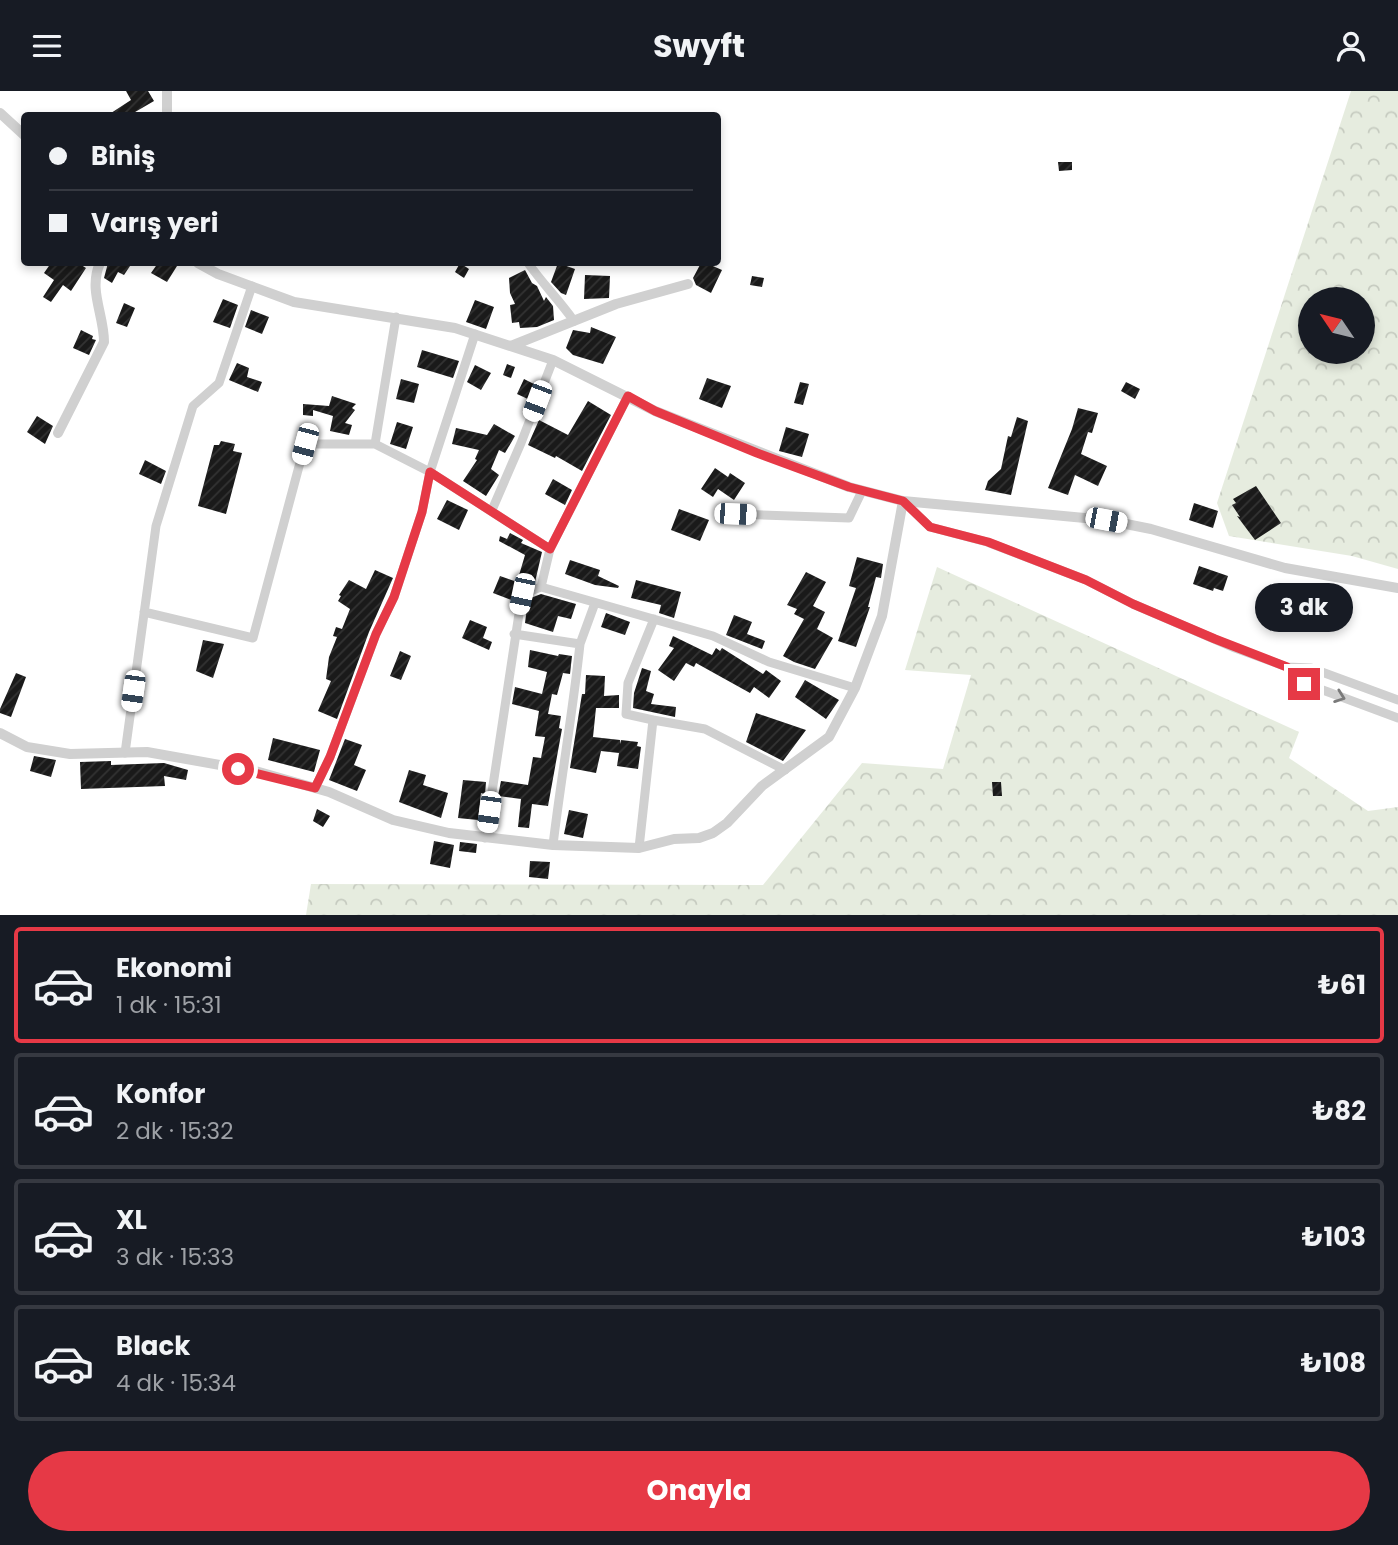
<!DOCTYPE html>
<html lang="tr">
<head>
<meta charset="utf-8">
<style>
	body { margin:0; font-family:Poppins,sans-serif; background:#20242c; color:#f1f3f6; height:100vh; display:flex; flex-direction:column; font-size:26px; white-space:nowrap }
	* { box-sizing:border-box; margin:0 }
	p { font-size:23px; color:#9ea1a6 }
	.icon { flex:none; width:38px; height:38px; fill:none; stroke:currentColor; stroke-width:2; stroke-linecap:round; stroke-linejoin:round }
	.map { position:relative; height:824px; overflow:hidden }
	.side { display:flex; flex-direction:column; background:#171b24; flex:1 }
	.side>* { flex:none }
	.hud { position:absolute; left:21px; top:21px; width:700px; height:154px; border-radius:7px; box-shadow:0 4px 10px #0003; display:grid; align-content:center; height:154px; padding:0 28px; background:#171b24 }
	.needle { width:46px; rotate:305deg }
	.tools { position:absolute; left:1298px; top:196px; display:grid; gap:14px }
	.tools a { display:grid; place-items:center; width:77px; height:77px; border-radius:50%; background:#171b24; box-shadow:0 4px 10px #0003; font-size:35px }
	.end { position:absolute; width:32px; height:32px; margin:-16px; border:9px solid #e63946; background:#fff; box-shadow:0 0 0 4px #fff }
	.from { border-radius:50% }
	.bubble { position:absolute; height:49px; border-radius:24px; background:#171b24; box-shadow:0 4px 10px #0003; font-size:23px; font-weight:700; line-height:49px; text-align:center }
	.car { position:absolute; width:21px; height:42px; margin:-21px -10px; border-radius:9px; box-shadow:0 0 5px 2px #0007; background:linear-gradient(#fff 24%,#345 0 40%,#fff 0 76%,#345 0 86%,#fff 0) }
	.hud b { display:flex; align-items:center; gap:24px; height:66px; font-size:26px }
	.hud b+b { border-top:2px solid #363941 }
	.hud i { width:18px; height:18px; background:#f1f3f6 }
	ul { padding:12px 0 0; list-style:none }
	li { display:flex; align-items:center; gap:21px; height:116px; margin:0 14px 10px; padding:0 14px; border:4px solid #363941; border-radius:7px }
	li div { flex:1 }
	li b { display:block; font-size:26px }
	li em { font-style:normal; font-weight:700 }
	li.selected { border-color:#e63946 }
	li>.icon { width:63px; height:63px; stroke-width:1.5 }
	.primary-button { display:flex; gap:14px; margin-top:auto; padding:14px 28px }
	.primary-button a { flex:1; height:80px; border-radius:42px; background:#e63946; color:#fff; font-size:28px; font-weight:700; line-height:80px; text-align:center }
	header { display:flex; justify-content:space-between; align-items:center; height:91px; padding:0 28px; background:#171b24; font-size:32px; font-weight:700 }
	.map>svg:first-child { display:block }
</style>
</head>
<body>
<header><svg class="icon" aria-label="menu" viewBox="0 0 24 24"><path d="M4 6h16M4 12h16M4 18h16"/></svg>Swyft<svg class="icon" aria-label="person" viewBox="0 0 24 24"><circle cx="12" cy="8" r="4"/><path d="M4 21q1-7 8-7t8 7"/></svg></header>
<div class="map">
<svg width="1398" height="824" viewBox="0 0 1398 824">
	<defs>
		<pattern id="forest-crowns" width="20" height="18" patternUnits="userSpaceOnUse" patternTransform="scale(1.75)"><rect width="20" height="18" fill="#e6ecdf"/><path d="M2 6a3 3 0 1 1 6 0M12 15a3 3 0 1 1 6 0" fill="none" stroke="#c6cbc0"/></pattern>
		<pattern id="building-hatch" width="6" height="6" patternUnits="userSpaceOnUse" patternTransform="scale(1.75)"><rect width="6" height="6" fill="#1a1a1a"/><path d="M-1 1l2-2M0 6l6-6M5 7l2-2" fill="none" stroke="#333"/></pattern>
	</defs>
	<rect width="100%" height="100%" fill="#fff"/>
	<path fill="url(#forest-crowns)" fill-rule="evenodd" d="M1351,0H1398V478L1352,465L1229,445L1217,412ZM1311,208H1363V261H1311Z
		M937,476L1299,641L1289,667L1368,720L1398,716V824H306L311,793L763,794L862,672L943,678L971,584L905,579Z"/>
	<path fill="url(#building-hatch)" d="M126,0H148L154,10L130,24H108L131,9Z
		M1058,71H1072V79L1059,80Z
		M51,172H78L86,177L71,200L63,194L51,211L43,206L54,189L44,182Z
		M108,172H132L124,184L118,181L112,192L104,187Z
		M158,172H171L177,175L167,191L151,182Z
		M460,172L469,178L464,187L455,181Z
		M558,172L575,178L566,204L561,202L551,191Z
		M701,172H706L722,179L711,202L696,194L693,187Z
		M525,179L532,192L537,195L544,210L546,206L553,215L554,229L537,236L520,237L519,231L512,232L510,214L515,213L510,202L509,187Z
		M585,184L610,185L609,207L584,208Z
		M752,185L764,187L762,196L750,194Z
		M223,208L238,214L230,237L213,231Z
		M475,209L494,216L486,238L466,231Z
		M124,212L135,217L127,236L116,232Z
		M251,219L269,226L262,243L245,236Z
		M591,236L616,246L603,273L573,264L566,257L573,239L590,242Z
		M81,239L93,245L92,248L96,249L89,264L73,257Z
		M422,259L459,270L453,287L417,276Z
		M237,272L249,277L247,286L262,291L258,301L229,289Z
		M507,273L515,276L511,287L503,284Z
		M475,274L491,282L481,299L467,291Z
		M707,287L731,295L722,317L699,308Z
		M401,288L419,293L414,312L396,308Z
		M524,288L536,294L530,309L517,303Z
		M800,291L809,293L803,314L794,312Z
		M1126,291L1140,298L1135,308L1121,300Z
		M332,305L356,313L352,317L355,319L345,332L352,334L349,344L330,340L333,325L313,319V325L303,324V313L329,315Z
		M588,310L611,324L582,380L556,365L555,367L528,354L539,329L568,344Z
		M1078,317L1098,322L1092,342L1088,341L1081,363L1107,375L1098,395L1075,384L1068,404L1048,397L1072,338Z
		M37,325L53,335L45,353L27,341Z
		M1017,326L1028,330L1011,404L985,399L988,390L1001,378L1008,345L1011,346Z
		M397,331L413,336L406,358L390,353Z
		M494,333L515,345L505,362L499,359L491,378L499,384L486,405L463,390L477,369L475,368L479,359L452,353L456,337L487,344Z
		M786,336L809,343L802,366L779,360Z
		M221,350L235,353L233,360L242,362L226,423L198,415L214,354H219Z
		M145,369L166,380L161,393L139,383Z
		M715,377L728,386L730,382L745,392L734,409L718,398L713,406L701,398Z
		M553,388L572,399L565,414L545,403Z
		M1256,395L1281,432L1255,449L1237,425L1240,426L1232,414L1236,412L1233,408Z
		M447,409L468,419L459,439L437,428Z
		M1194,412L1218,420L1213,437L1189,429Z
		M679,418L709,429L700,450L671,439Z
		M510,442L523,449L521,452L542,461L535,491L517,498L514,510L493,502L500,485L517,491L525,464L499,450L500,445L507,448Z
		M857,466L883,473L881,487L876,486L868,516H870L856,556L838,550L856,497L849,495Z
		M570,469L600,479L598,485L619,495L618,497L595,494L565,483Z
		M1199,475L1228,485L1223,500L1214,497L1213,500L1193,493Z
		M375,479L393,487L369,541L337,628L318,620L331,590L326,588L329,566L337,546L333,545L336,536L342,538L350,518L338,510L341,505L339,504L349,489L366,498Z
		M806,481L826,491L813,515L825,521L817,538L833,547L815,578L794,571L783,565L804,528L794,523L797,518L787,514Z
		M636,489L681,501L674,527L659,522L661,514L631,507Z
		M541,503L576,513L571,528L558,525L553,541L525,532L528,508Z
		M606,522L630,531L625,544L601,536Z
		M734,524L752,531L747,543L765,550L762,558L726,544Z
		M470,529L487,536L483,547L492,551L489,559L462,547Z
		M673,545L712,564L716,557L720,560L722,557L763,583L766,579L781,590L769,607L754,596L750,602L696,572L694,576L686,572L674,590L658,579L674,557L669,555Z
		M203,549L224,553L213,587L196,580Z
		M530,559L558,565L559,563L572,565L570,583L563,582L557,604L552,603L548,623L561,625L559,637L562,638L548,715L532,713L529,737L518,736L521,708L498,705L501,690L528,694L533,666L541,667L545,646L535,645L539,620L512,613L515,596L542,603L547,581L528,576Z
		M400,560L411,565L401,589L390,585Z
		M642,577L651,580L646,600L654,603L651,613L676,616L675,626L633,617L634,602Z
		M16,582L26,586L11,626L0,622V618Z
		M586,584L605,585L604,605L619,604V617H596L593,646L620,649V653L621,649L638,651L637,655L641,656L638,678L617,675L619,662L601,660L596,682L570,677L582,603H585Z
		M805,589L839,609L826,628L795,606Z
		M756,622L806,639L783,670L746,651Z
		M273,647L320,659L314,681L268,669Z
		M345,648L362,654L354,674L366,679L357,700L329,689Z
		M34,665L56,669L51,686L30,680Z
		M111,670V674L164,672L188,679L186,689L164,685L165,695L81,698L80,671Z
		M409,679L426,684L423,694L448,702L441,727L399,711Z
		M463,689L486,691L485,703L481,702L478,729L458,727Z
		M992,691H1001L1002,705H993Z
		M317,718L330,725L323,736L313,730Z
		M569,719L588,723L583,747L564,743Z
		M434,750L454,754L450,777L430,773Z
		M460,751L477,753L476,762L459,760Z
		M530,770L550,771L548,788L529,786Z"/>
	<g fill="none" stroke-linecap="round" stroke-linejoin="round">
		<path stroke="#d0d0d0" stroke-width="9" d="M528,172C543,193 559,209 574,230
			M375,353L396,226
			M903,410L930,436L987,451L1086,489L1133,513L1235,557L1287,576L1311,577L1398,609
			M492,419L521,352L553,269
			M735,423L849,427L862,400
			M550,458L628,305
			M144,521L253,547L305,353H375L430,381L475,243
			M514,543L580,553C573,620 561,687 553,754
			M580,553L595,512
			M1287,576L1304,592L1398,627
			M653,629L626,623L628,592L654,528
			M125,662L156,435L193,315L219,292L252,195
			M315,697L330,666L376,543L394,506L422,421L430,381L550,458L541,496L713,545L769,571L855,597
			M485,747L522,503L541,496
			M639,757L653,629L705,638L785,679"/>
		<path stroke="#d0d0d0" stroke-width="10" d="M0,22L24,44
			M167,24V0
			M198,172L218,183L294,211L455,237L553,269L655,320L849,396L903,410L1106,429L1151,438L1285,477L1398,497
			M511,255L616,213L688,193
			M58,342L104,251C104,223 88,199 100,172
			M0,642L27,656L70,663L147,661L259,681L329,701L393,729L449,742L553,754L639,757L674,748L699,747L713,742L727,732L762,695L829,646L855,597L882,525L903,410"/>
	</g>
	<defs><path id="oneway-chevron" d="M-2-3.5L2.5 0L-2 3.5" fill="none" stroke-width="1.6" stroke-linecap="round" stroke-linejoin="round" transform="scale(1.75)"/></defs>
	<use stroke="#7a7a7a" href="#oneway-chevron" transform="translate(1340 606) rotate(20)"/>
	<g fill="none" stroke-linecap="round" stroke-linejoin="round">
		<path stroke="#e63946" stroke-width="9" d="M238,678L315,697L330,666L376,543L394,506L422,421L430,381L550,458L628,305L655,320L757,362L849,396L903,410L930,436L988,451L1086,489L1133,513L1215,548L1287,576L1304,593"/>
	</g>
</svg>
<div class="tools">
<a><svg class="needle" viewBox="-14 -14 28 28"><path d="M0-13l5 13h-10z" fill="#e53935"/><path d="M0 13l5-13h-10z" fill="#9ea1a6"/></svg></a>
</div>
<i class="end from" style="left:238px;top:678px"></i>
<i class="end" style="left:1304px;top:593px"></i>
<div class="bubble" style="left:1255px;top:492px;width:98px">3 dk</div>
<i class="car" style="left:537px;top:310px;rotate:201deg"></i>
<i class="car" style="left:305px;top:353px;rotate:195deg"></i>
<i class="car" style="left:735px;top:423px;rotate:92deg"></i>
<i class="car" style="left:1106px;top:429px;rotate:101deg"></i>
<i class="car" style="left:522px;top:503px;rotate:192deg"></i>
<i class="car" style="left:133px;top:600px;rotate:188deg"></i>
<i class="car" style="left:489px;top:721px;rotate:188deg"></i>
<div class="hud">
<b><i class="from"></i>Biniş</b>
<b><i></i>Varış yeri</b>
</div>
</div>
<section class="side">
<ul>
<li class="selected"><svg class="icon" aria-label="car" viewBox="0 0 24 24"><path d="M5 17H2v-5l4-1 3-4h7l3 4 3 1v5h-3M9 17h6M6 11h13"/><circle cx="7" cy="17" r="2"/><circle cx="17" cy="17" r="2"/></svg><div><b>Ekonomi</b><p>1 dk · 15:31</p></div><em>₺61</em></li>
<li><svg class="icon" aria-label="car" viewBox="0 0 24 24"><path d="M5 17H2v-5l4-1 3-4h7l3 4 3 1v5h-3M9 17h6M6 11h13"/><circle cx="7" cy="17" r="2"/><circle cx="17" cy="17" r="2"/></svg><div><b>Konfor</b><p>2 dk · 15:32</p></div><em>₺82</em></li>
<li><svg class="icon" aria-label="car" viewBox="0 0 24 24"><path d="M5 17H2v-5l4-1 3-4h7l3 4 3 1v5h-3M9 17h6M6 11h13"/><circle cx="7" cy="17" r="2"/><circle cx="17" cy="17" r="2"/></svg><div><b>XL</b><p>3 dk · 15:33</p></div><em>₺103</em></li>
<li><svg class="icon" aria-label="car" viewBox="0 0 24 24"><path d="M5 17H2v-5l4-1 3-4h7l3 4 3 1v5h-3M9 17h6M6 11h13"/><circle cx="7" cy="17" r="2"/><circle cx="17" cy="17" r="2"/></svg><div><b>Black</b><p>4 dk · 15:34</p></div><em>₺108</em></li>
</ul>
<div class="primary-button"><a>Onayla</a></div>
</section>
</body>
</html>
